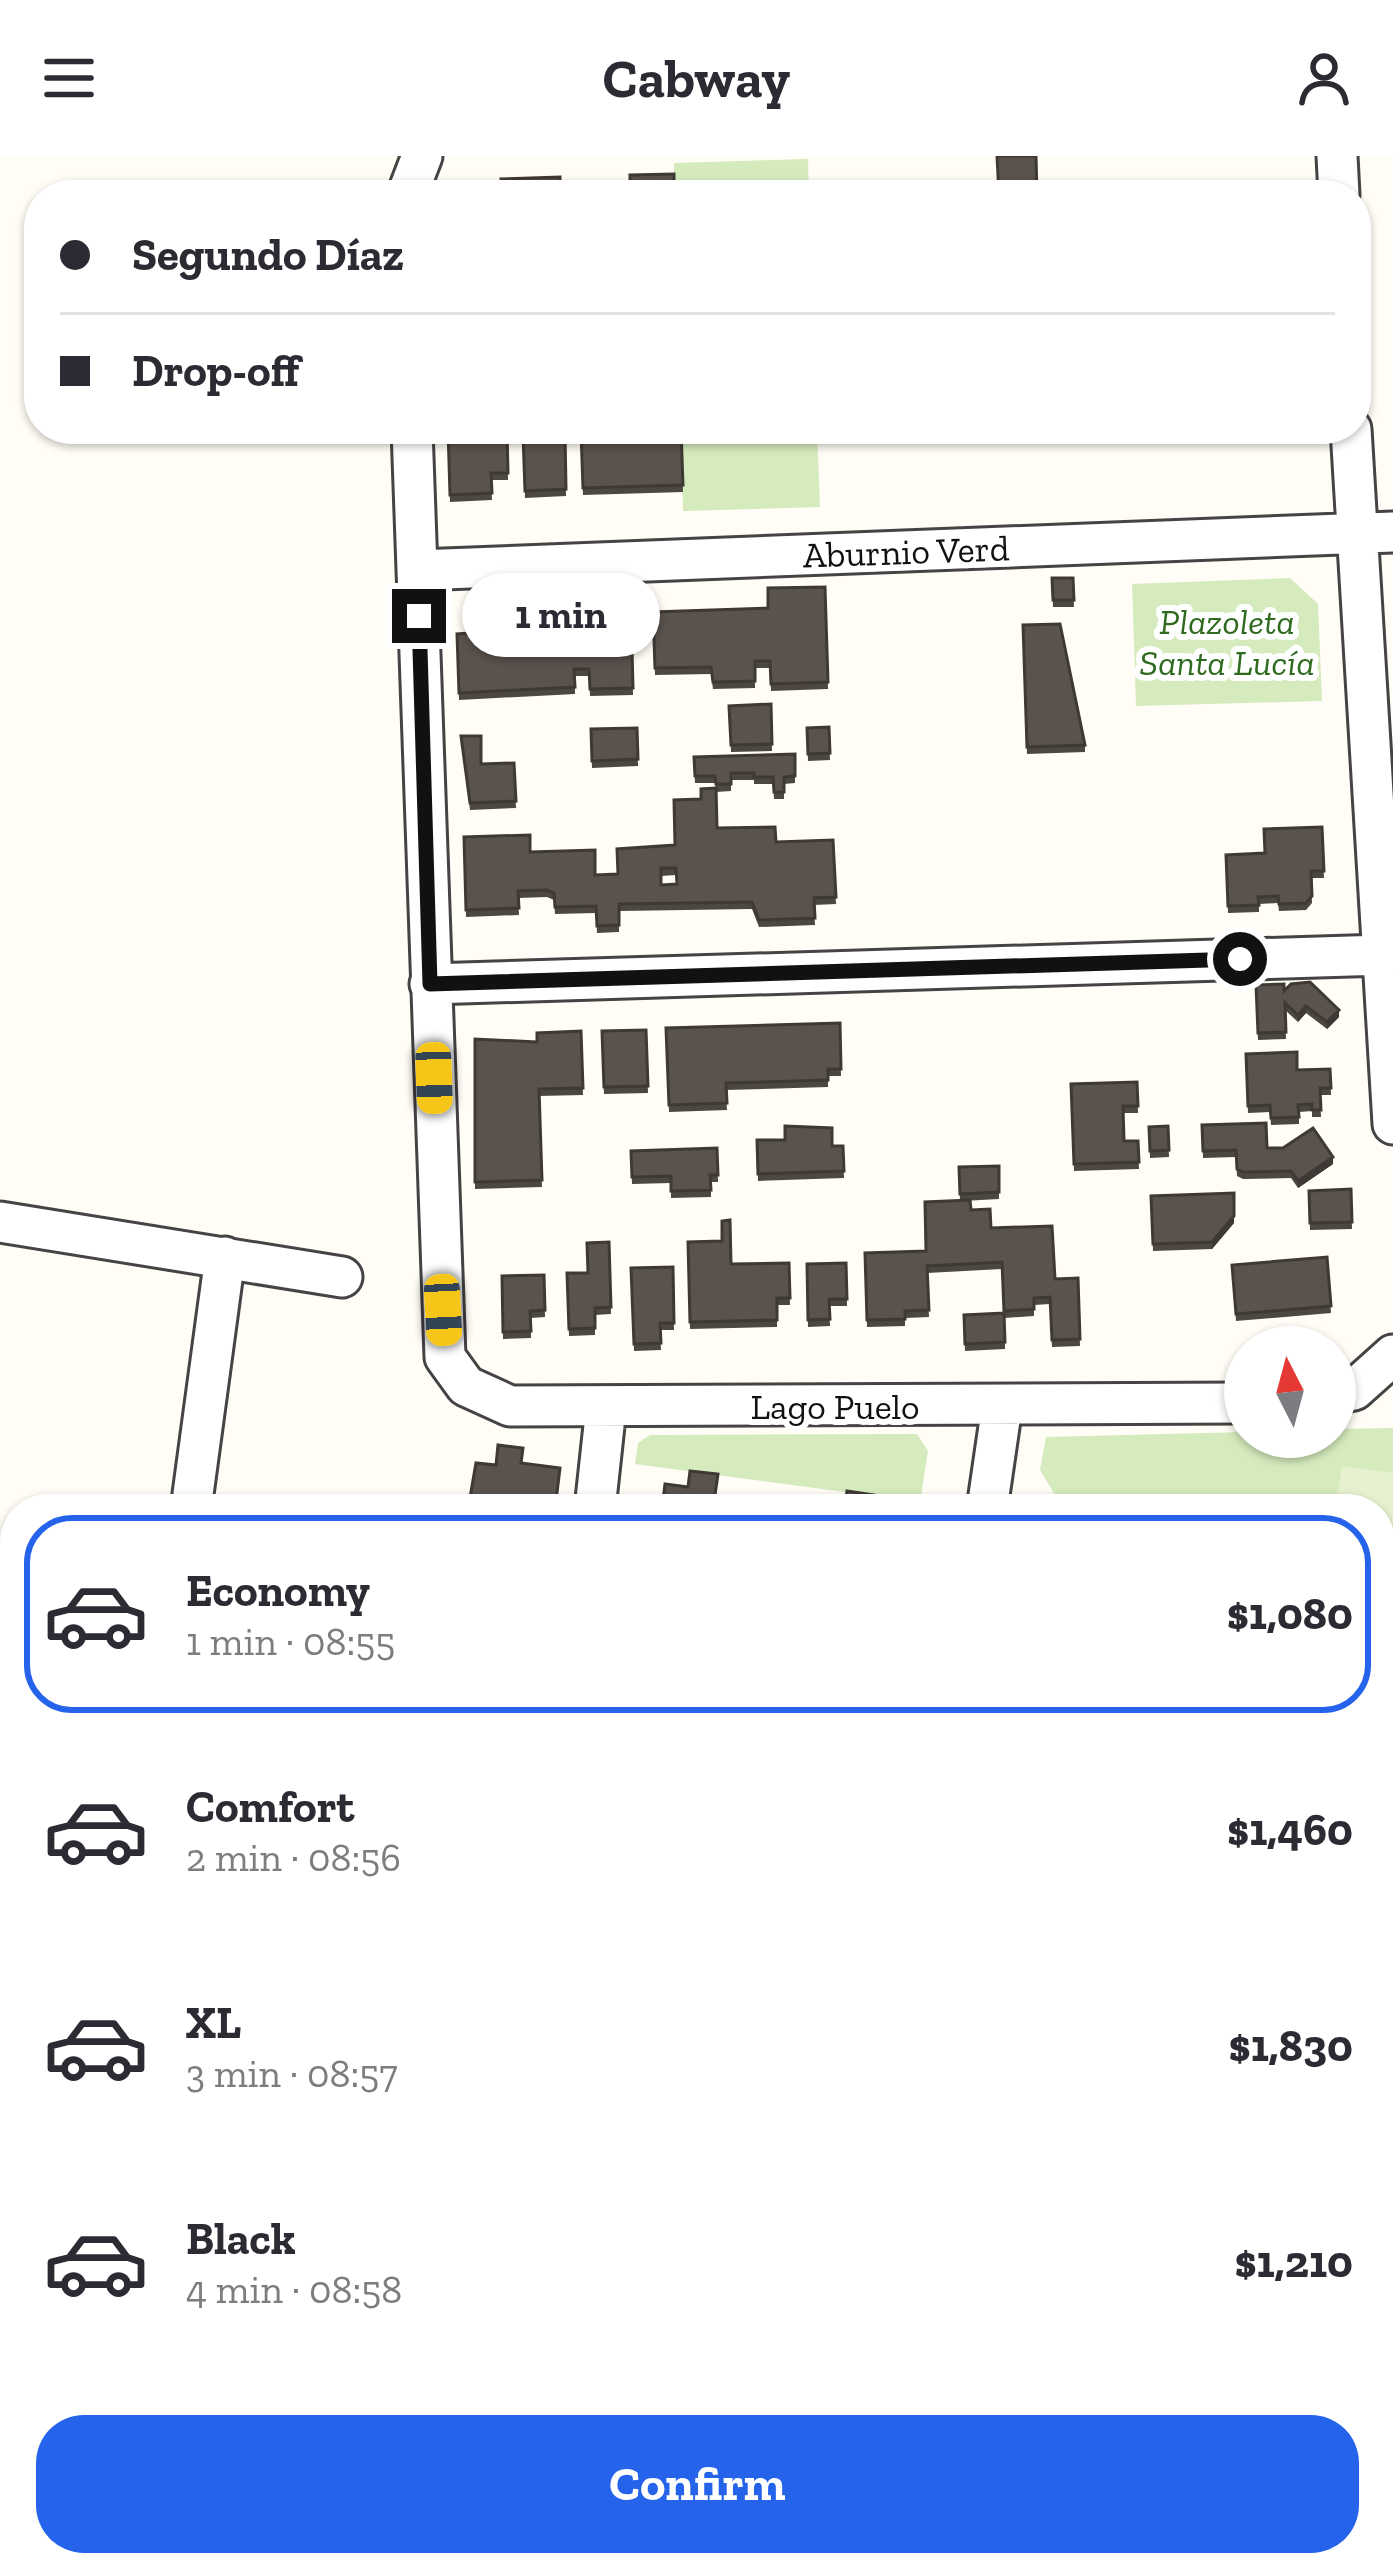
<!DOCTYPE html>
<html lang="en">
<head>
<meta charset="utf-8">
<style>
	body { margin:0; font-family:"Zilla Slab",serif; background:#f2f2f3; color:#2b2b33; height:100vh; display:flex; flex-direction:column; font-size:45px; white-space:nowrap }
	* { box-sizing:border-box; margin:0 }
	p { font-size:39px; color:#7c7c81 }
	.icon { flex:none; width:66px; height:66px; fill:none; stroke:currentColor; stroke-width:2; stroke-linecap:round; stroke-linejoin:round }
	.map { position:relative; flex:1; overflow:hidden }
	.details { position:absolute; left:0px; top:1338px; width:1395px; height:1083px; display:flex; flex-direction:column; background:#fff; border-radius:48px 48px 0 0; box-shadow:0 3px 9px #0004 }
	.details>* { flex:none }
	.top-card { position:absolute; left:24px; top:24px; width:1347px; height:264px; border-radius:48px; box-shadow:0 3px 9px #0004; display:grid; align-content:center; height:264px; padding:0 36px; background:#fff }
	.needle { width:78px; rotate:354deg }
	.fabs { position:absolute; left:1224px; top:1170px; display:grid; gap:24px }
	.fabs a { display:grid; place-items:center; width:132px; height:132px; border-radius:50%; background:#fff; box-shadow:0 3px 9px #0004; font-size:60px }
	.end { position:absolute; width:54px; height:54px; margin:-27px; border:15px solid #111; background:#fff; box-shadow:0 0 0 6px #fff }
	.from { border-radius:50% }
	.bubble { position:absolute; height:84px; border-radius:42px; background:#fff; box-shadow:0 3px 9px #0004; font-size:39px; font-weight:700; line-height:84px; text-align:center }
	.car { position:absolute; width:36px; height:72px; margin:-36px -18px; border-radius:15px; box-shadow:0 0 9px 3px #0007; background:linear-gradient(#f5c518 24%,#345 0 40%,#f5c518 0 76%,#345 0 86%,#f5c518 0) }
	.top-card b { display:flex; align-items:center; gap:42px; height:114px; font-size:45px }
	.top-card b+b { border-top:3px solid #e1e1e2 }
	.top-card i { width:30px; height:30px; background:#2b2b33 }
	ul { padding:21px 0 0; list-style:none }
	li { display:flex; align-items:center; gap:36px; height:198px; margin:0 24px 18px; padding:0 12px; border:6px solid transparent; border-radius:48px }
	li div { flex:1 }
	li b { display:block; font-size:45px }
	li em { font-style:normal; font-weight:700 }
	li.selected { border-color:#2563eb }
	li>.icon { width:108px; height:108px; stroke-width:1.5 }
	.cta { display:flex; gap:24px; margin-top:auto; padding:24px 36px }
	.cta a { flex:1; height:138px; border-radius:48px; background:#2563eb; color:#fff; font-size:48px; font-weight:700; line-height:138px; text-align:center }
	header { display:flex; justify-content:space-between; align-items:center; height:156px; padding:0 36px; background:#fff; font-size:54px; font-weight:700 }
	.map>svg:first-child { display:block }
</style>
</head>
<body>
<header><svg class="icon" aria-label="menu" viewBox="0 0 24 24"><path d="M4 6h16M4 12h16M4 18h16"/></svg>Cabway<svg class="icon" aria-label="person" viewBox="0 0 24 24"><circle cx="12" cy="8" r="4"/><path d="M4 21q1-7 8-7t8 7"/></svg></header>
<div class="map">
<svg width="1393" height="2419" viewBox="0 0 1393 2419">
	<rect width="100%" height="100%" fill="#fffdf5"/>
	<path fill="#d5ebbd" d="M808,3L809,39H674V7Z
		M681,273H817L820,351L683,355Z
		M1290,422L1318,448L1322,545L1136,550L1132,428Z
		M1393,1272V1396L1380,1394V1353H1091L1061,1349L1040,1314L1046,1281L1245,1276V1281H1335V1273Z
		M917,1278L928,1295L920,1346L635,1308L638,1287L650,1279Z"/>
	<path fill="#e6f2cf" d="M1342,1310L1393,1317V1385L1380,1383V1353H1335Z"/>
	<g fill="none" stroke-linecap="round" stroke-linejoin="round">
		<g stroke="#444" stroke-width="45">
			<path id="minor" d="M1337,0L1339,39
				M407,39L422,0
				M412,273L445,1201L466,1230L510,1250L1245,1247
				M1351,273L1393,968
				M418,414L1393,376
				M430,828L1383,799
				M0,1066L342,1121
				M1335,1238L1354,1234L1393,1199
				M191,1353L225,1101
				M595,1353L606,1251
				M987,1353L1002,1250
				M1380,1437L1393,1439
				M1380,1816L1393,1817
				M1380,2190L1393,2191
				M0,2288L15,2291
				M38,2419L40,2406
				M454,2419L456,2406
				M835,2419L837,2406"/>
		</g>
		<use href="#minor" stroke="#fff" stroke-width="39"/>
	</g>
	<path fill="#4d4742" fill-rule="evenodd" d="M448,273H507L508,324H491L492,344L450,346Z
		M681,273L683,336L583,339L581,276Z
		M565,277L566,340L525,342L523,278Z
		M1052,422H1073L1074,451H1053Z
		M825,431L828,533L771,535L770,512H755V532L713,533L711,518L655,519L653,456L768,452Z
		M631,454L633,539L590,540L589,520H575V538L459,544L457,478L523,474Z
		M1023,469L1085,589V596L1027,598Z
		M771,548L772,595L731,596L729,550Z
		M829,571L830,604L808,605L807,572Z
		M637,572L638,610L592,612L591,573Z
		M461,580L481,608L514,607L516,652L470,654Z
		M795,598V627L784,628V643H774L773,628H754V624H731V635L716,636L715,627H695L694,601Z
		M1322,671L1324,722H1311L1312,747L1306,754L1279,755L1278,747L1259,748V756L1228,757L1226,699L1265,697Z
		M717,672L776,686L833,684L836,748L814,749L815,769L759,771L752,753L619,755V776L597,777L596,757L555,758L554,744L547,741L518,742L519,759L466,761L464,681L530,696L595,719L618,718L675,689ZM676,719V728L661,729V720Z
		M1256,829L1284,835L1339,861L1327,873L1306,857L1298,866L1285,854L1286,883L1258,884Z
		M840,867L841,920H828V931L726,934L727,954L669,956L666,872Z
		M646,874L648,937L604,938L602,875Z
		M581,875L583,939L539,940L542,1031L475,1033V883L537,886Z
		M1246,898L1297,914L1330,913L1331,939H1320L1321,961H1312V955L1299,956V968L1271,969L1270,956L1248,957Z
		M1137,926L1138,957H1123L1124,985H1138L1139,1013L1074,1015L1071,928Z
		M1202,969L1267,992L1333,1008L1298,1032L1291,1022L1243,1023L1237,1020L1236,1001L1203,1002Z
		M1168,970L1169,1001L1150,1002L1149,971Z
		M757,984L843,990L844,1022L758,1025Z
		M717,992L718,1026H711V1041L671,1042V1027L632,1028L631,995Z
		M999,1010V1043L963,1045L991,1072L1055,1123L1078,1122L1080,1190L1052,1191L1050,1148L1034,1149V1160L1005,1162V1193L965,1195L964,1159L1004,1157L1002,1113L927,1117L929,1161L905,1162V1170L867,1171L865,1097L926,1095L960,1045L959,1011Z
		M1351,1033L1352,1073L1310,1074L1309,1035Z
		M1151,1040L1234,1067L1212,1093L1153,1095Z
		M609,1086L611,1158L595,1159V1179L569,1180L567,1117H588Z
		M688,1086L731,1108L789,1107L790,1149H777V1171L690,1173Z
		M1327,1101L1331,1157L1236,1165L1232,1109Z
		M846,1107L847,1150H829L830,1170L808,1171L807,1108Z
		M673,1111L674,1174H660L661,1194L634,1195L631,1112Z
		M544,1119L545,1161L531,1162V1182L503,1183L502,1120Z
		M1380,1507L1393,1508V1567L1380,1565Z
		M1393,1683V1777L1381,1776L1384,1746L1380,1745V1687L1392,1689Z
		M1380,2032L1393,2034V2112L1380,2110Z
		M1380,2250L1393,2251V2309L1380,2308Z
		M311,2406H418L416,2419H309Z
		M1032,2406L1143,2419H1031Z"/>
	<path fill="#3f3936" d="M1306,850V857L1298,866V859Z
		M1339,854V861L1327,873V866Z
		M1333,1001V1008L1298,1032V1025Z
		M1234,1060V1067L1212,1093V1086Z"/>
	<path fill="#5a524d" stroke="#3f3936" stroke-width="3" fill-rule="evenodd" d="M997,0H1036L1037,39H999Z
		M674,18V39H630V19Z
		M560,21V39H502L501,23Z
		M448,273H507L508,317H491L492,337L450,339Z
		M640,273H681L683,329L583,332L581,276L640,275Z
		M565,277L566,333L525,335L523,278Z
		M1052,422H1073L1074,444H1053Z
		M825,431L828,526L771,528L770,505H755V525L713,526L711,511L655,512L653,456L768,452V432Z
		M497,454L498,475L523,474L522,458L631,454L633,532L590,533L589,513H574L575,531L459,537L457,478L470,477L469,456Z
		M1060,468L1085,589L1027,591L1023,469Z
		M771,548L772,588L731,589L729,550Z
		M829,571L830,597L808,598L807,572Z
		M637,572L638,603L592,605L591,573Z
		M461,580H481V608L514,607L516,645L470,647Z
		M795,598V620L784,621V636H774L773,621H754V617H731V628H716L715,620H695L694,601Z
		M716,632L717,672L775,671L776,686L833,684L836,741L814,742L815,762L759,764L752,746L619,748V769L597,770L596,750L555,751L554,737L547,734L518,735L519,752L466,754L464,681L530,679V696L595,694V719L618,718L617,693L675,689L674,644L701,643V633ZM661,712H676L677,728L661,729Z
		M1322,671L1324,715H1311L1312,740L1306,747L1279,748L1278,740L1258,741L1259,749L1228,750L1226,699L1265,697L1264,673Z
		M1310,826L1339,854L1327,866L1306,850L1298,859L1285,847L1286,876L1258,877L1256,829L1284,828V835L1291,828Z
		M840,867L841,913H828V924L726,927L727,947L669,949L666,872Z
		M646,874L648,930L604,931L602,875Z
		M581,875L583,932L539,933L542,1024L475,1026V883L537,886V877Z
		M1297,896V914L1330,913L1331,932H1320L1321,954H1312V948L1298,949L1299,961L1271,962L1270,949L1248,950L1246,898Z
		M1137,926L1138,950H1123L1124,985H1138L1139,1006L1074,1008L1071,928Z
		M1266,967L1267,992H1283L1313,972L1333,1001L1298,1025L1291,1015L1243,1016L1237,1013L1236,994L1203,995L1202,969Z
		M785,970L832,972V990H843L844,1015L758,1018L757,984H785Z
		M1168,970L1169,994L1150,995L1149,971Z
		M717,992L718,1019H710L711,1034L671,1035V1020L632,1021L631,995Z
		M999,1010V1036L960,1038L959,1011Z
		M1351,1033L1352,1066L1310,1067L1309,1035Z
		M1234,1037V1060L1212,1086L1153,1088L1151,1040Z
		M970,1044L971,1054L990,1053L991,1072L1052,1070L1055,1123L1078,1122L1080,1183L1052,1184L1050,1141L1034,1142V1153L1004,1155L1002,1106L927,1110L929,1154L905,1155V1163L867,1164L865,1097L926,1095L925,1046Z
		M730,1064L731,1108L789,1107L790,1142H777V1164L690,1166L688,1086L722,1085V1065Z
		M609,1086L611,1151L595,1152V1172L569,1173L567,1117H588L587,1087Z
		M1327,1101L1331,1150L1236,1158L1232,1109Z
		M846,1107L847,1143H829L830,1163L808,1164L807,1108Z
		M673,1111L674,1167H660L661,1187L634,1188L631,1112Z
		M544,1119L545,1154L530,1155L531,1175L503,1176L502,1120Z
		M1004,1157L1005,1186L965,1188L964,1159Z
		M498,1289L523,1292L521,1307L560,1312L555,1353H468L476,1307L496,1309Z
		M690,1315L718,1318L713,1353H662L665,1328L688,1331Z
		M847,1335L874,1339L872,1353H844Z
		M1380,1507L1393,1508V1560L1380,1558Z
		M1393,1683V1770L1381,1769L1385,1739L1380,1738V1687L1392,1689Z
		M1380,1839L1393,1841V1880L1385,1921L1380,1920Z
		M1380,2032L1393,2034V2105L1380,2103Z
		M1380,2250L1393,2251V2302L1380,2301Z
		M311,2406H417L415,2419L362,2413L361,2419H309Z
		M515,2406H582L580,2419H513Z
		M699,2406H747L774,2410L772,2419H680L681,2412L698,2414Z
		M916,2406H983L982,2419H914Z
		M1032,2406H1143L1142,2419H1052L1053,2415L1031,2412Z
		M1154,2406H1191L1238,2412V2406H1261L1260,2419H1151Z
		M1324,2406H1337L1335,2419H1322Z
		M1382,2412L1393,2413V2419H1381Z
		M1270,2415L1297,2419H1270Z"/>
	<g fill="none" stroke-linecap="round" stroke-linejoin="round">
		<path stroke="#111" stroke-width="15" d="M419,460L430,828L1240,803"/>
	</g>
	<g text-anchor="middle" stroke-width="12" stroke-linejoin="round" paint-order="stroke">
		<g font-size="36" fill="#111" stroke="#fff">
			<text transform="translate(906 395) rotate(-2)" y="13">Aburnio Verd</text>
			<text x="835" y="1263">Lago Puelo</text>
		</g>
		<g font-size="36" font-style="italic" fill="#2f6b1f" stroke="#fff">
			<text x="1227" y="478">Plazoleta<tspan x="1227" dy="41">Santa Lucía</tspan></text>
		</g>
	</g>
</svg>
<div class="fabs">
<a><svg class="needle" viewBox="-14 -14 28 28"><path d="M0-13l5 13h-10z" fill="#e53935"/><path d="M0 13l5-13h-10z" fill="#7c7c81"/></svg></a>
</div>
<i class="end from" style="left:1240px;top:803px"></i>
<i class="end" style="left:419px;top:460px"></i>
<div class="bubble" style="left:462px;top:417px;width:198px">1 min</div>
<i class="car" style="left:434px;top:922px;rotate:178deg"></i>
<i class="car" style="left:443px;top:1154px;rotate:177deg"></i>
<div class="top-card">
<b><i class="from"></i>Segundo Díaz</b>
<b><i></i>Drop-off</b>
</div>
<section class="details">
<ul>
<li class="selected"><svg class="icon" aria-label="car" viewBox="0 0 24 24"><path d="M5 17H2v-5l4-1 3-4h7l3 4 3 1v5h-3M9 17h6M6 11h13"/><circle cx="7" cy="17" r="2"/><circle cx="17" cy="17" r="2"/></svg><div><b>Economy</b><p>1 min · 08:55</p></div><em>$1,080</em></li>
<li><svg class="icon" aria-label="car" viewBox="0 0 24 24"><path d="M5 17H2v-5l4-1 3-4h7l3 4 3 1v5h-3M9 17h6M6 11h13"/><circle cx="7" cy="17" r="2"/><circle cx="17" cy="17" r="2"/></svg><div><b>Comfort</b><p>2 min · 08:56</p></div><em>$1,460</em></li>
<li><svg class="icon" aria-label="car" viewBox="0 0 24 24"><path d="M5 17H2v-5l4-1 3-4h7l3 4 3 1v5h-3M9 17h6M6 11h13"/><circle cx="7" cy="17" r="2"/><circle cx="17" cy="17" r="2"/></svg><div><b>XL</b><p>3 min · 08:57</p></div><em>$1,830</em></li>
<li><svg class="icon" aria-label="car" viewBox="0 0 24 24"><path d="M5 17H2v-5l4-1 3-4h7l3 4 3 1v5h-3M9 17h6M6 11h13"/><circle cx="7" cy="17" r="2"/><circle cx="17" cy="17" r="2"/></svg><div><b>Black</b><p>4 min · 08:58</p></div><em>$1,210</em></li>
</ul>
<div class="cta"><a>Confirm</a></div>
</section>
</div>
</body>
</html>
